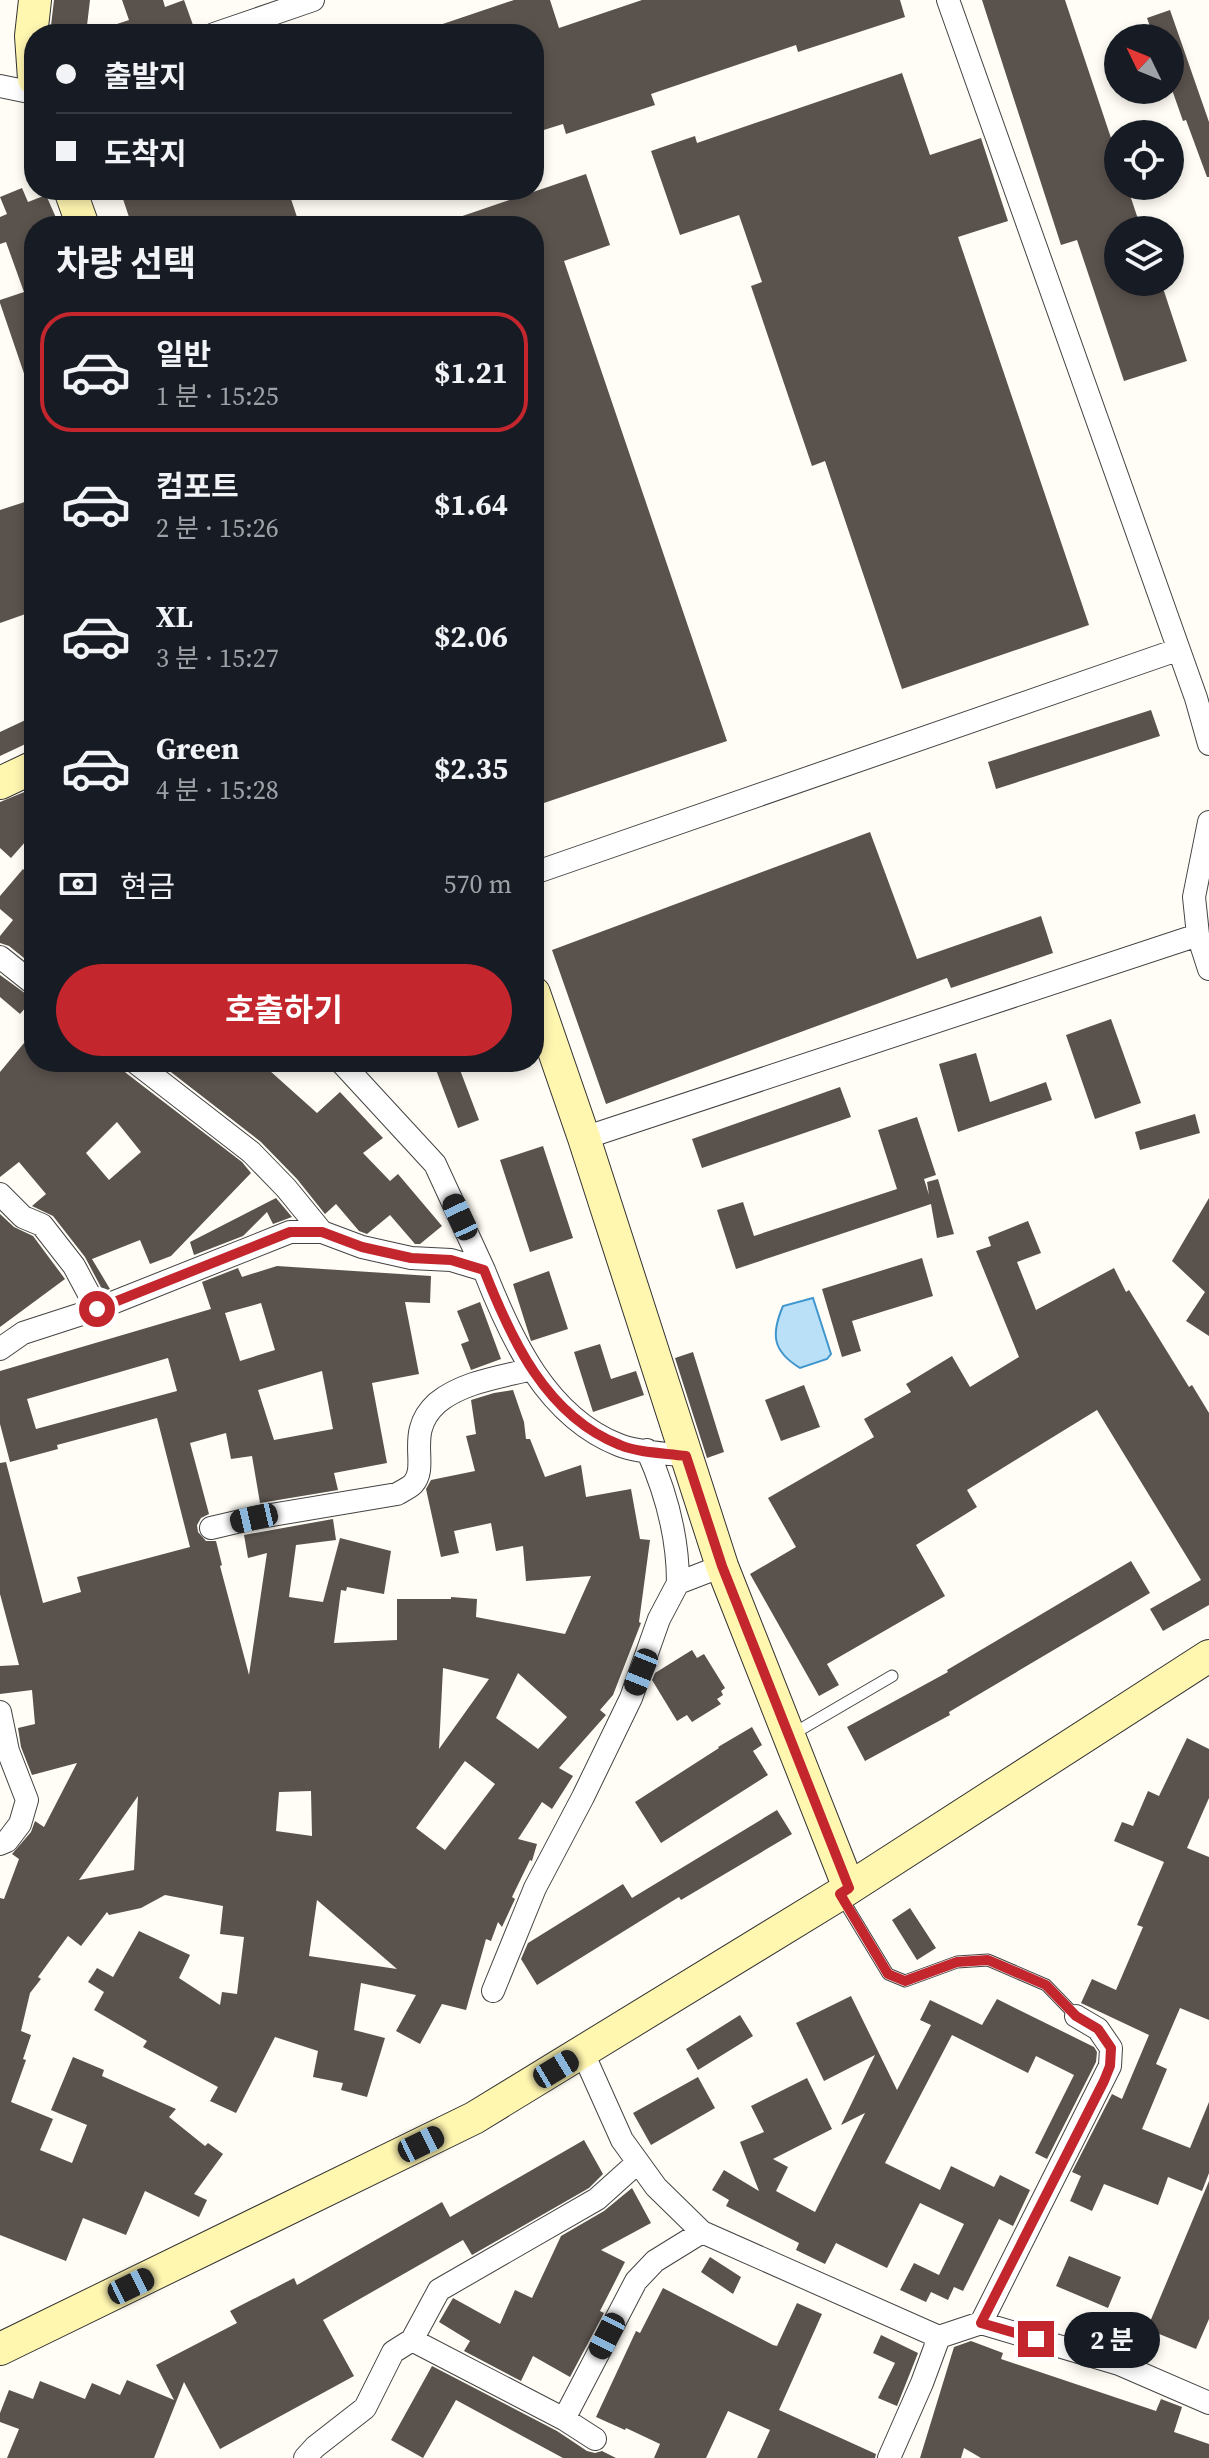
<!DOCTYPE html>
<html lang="ko">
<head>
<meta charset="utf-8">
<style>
	body { margin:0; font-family:"Source Serif 4","Noto Sans KR",serif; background:#20242c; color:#f1f3f6; height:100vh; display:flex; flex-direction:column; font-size:30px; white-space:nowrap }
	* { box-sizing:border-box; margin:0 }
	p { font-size:26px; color:#9ea1a6 }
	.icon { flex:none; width:44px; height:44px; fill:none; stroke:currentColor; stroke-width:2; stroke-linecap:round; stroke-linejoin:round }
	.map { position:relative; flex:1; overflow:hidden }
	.sheet { position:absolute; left:24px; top:216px; width:520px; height:856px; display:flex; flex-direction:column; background:#171b24; border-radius:32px; box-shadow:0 4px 12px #0003 }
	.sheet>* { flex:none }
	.banner { position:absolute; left:24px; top:24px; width:520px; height:176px; border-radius:32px; box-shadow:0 4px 12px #0003; display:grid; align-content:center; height:176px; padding:0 32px; background:#171b24 }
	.needle { width:52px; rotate:313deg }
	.buttons { position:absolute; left:1104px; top:24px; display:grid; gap:16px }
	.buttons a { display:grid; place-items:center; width:80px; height:80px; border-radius:50%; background:#171b24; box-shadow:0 4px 12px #0003; font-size:40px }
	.end { position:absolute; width:36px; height:36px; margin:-18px; border:10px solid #c4262e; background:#fff; box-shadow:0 0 0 4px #fff }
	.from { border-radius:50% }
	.bubble { position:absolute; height:56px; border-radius:28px; background:#171b24; box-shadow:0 4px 12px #0003; font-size:26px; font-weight:700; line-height:56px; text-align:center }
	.car { position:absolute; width:24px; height:48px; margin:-24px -12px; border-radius:10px; box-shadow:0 0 6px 2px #0007; background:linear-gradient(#222 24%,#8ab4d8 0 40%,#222 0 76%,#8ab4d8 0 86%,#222 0) }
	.banner b { display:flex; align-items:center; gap:28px; height:76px; font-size:30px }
	.banner b+b { border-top:2px solid #363941 }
	.banner i { width:20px; height:20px; background:#f1f3f6 }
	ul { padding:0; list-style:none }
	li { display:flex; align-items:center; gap:24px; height:120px; margin:0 16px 12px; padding:0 16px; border:4px solid transparent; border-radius:32px }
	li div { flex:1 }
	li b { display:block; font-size:30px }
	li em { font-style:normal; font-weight:700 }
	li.current { border-color:#c4262e }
	li>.icon { width:72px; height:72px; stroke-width:1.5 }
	h2 { padding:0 32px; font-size:36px; line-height:96px }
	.pay { display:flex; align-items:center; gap:20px; height:88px; padding:0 32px; font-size:30px }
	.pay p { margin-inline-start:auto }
	.button { display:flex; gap:16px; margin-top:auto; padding:16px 32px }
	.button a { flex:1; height:92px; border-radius:48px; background:#c4262e; color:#fff; font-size:32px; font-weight:700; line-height:92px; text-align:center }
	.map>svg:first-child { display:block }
</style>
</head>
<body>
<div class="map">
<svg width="1209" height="2458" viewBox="0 0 1209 2458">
	<rect width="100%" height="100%" fill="#fffdf5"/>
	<path fill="#b9e0f7" stroke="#3f96cf" stroke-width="2" d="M813,1298L831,1354L827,1359L800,1368C772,1351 771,1334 783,1306Z"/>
	<path fill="#5a524d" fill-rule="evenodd" d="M54,0H90L86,34H50Z
		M122,0H163L165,7L184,0L193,25L168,34H96V31L129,20Z
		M514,0H550L559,28L642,0H900L905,17L798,52L796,45L651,94L655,105L566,134L563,124L534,133V34H423L422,31Z
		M982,0H1065L1118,159V186H1127L1138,219L1118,226V282H1161L1187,361L1124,381L1077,240L1061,245Z
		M1170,10L1209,122V177H1207L1186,120L1183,121L1170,84V38H1154L1147,18Z
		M902,73L930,155L981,138L1008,221L958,237L1089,625L902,689L825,461L812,466L751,286L762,282L739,215L680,235L651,151L695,136L697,143Z
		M586,174L610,245L564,261L727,741L538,805L534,792V226H442V223Z
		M22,188L28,202L46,195L57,220L42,226H34V393L31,394L0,303V300L24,292L6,242L0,244V217L7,214L0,197Z
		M120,190H288L300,226H132Z
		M34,499V611L0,623V510Z
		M1151,710L1160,736L996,789L988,762Z
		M34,716V740L0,756V732Z
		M34,788V832L11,858L0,848V802Z
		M870,832L917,959L1041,916L1053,953L951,988L947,978L606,1104L552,950Z
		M23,869L34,878V966L9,946L0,943V936L13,920L0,909V896Z
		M0,975L33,999L20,1014L0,997Z
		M1111,1019L1141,1103L1095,1119L1066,1035Z
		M34,1031V1062H116L126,1073L242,1162L251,1173L171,1256L150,1264L140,1240L92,1259L110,1289L103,1291L85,1257L53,1216L32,1206L46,1194L19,1162L0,1177V1072ZM117,1122L141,1152L109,1180L86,1153Z
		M976,1053L990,1102L1046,1082L1052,1100L958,1132L939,1064Z
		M158,1062H260L317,1113L340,1092L383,1138L363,1153L390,1181L398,1174L442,1226L420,1244H415L390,1215L367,1234L359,1231L336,1204L325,1214L297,1179L261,1142Z
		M433,1062H457L479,1120L458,1128Z
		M840,1087L851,1117L702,1168L692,1139Z
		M1195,1114L1200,1133L1140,1150L1135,1132Z
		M917,1117L936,1175L924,1179L929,1195L927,1182L938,1179L954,1234L937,1238L931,1204L736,1269L717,1210L743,1202L754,1236L897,1189L878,1130Z
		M543,1146L573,1238L530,1252L500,1160Z
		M276,1198L292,1217L273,1224L267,1212L243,1236L194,1255L190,1242Z
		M1209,1198V1336L1186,1321L1205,1292L1172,1261Z
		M0,1214L14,1227L33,1236L65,1279L0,1327Z
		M1028,1221L1041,1253L1017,1262L1036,1310L1114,1268L1126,1292L1129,1290L1189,1387L1192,1385L1209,1413V1605L1163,1631L1150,1609L1201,1580L1097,1410L967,1490L977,1507L916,1545L945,1596L827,1664L839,1685L819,1696L750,1574L796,1547L768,1498L874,1437L864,1419L911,1392L906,1384L952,1356L970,1387L1019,1357L976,1251L991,1246L988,1237Z
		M922,1258L933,1296L852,1321L861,1351L842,1357L822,1289Z
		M277,1266L431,1276L430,1303L405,1302L419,1374L372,1383L387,1463L334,1473L338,1490L260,1503L252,1456L231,1459L226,1433L190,1443L209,1514L201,1518L197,1525L198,1532L206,1541H216L222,1565L220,1566L249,1675L267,1553L248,1558L244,1535L333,1519L336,1540L296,1545L289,1597L323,1602L340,1538L391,1551L384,1594L347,1587L346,1591L341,1590L334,1643L397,1640V1599H451V1597L477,1599L476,1617L565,1634L591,1576L526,1581L523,1546L496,1551L491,1523L454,1531L459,1553L441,1557L426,1489L431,1480L475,1471L466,1436L476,1434L471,1400L494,1393L513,1390L524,1422L526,1439H530L545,1477L581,1465L586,1497L631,1489L640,1539L650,1540L639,1622L641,1623L613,1695L600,1710L606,1715L559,1768L573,1776L552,1809L542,1802L518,1839L537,1844L532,1861L530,1860L512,1897L515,1899L502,1927L498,1922L491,1941L486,1939L466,2010L442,2004L420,2044L396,2031L416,1995L361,1983L354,2030L385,2038L367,2097L341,2090L343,2083L313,2077L318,2051L275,2037L236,2113L210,2101L218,2087L143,2047L147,2041L94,2010L104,1992L88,1982L97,1968L113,1977L139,1931L190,1955L179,1978L220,2005L222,1992L237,1994L244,1937L220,1934L223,1906L165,1895L141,1908L109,1915L107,1912L81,1946L68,1936L38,1977L41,1979L30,1993L21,2031L31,2035L23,2059L26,2060L11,2102L53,2119L40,2150L72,2163L87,2125L51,2110L73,2057L104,2070L102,2076L176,2109L169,2117L205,2146L208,2143L223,2154L194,2194L207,2200L199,2217L145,2191L126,2235L83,2218L66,2261L0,2235V1898L4,1899L19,1859L12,1854L31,1832L35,1821L44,1827L77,1763L32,1775L21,1747L18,1728L35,1724L32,1690L0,1694V1666L19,1665L0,1594V1463L6,1462L43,1603L81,1592L77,1577L190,1547L157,1418L57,1445L58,1449L10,1462L0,1424V1371L211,1309L202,1282L238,1268L242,1277ZM261,1303L275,1350L240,1361L225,1313ZM168,1358L177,1391L36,1429L27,1399ZM322,1371L333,1429L274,1440L258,1390ZM443,1668L489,1679L439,1749ZM518,1673L567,1717L538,1749L496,1718ZM465,1761L495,1784L445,1850L416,1828ZM311,1791L312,1836L276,1831L279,1792ZM138,1796L134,1870L79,1880ZM317,1900L397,1969L309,1956Z
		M549,1271L568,1329L531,1341L513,1284Z
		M480,1302L501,1359L471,1370L461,1344L469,1341L457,1311Z
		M600,1344L611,1379L636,1371L644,1395L593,1412L574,1352Z
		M693,1352L724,1452L707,1458L675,1358Z
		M804,1385L820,1427L781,1441L765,1400Z
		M1131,1561L1150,1593L949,1712L950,1715L865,1761L847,1727L948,1672L947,1670Z
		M692,1650L697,1658L704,1654L725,1688L721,1691L723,1695L717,1699L721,1704L692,1722L687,1715L677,1721L652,1680L655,1673Z
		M752,1727L762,1745L753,1751L768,1775L661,1843L635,1802L719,1748L718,1747Z
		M1187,1738L1209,1749V1798L1187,1848L1209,1857V2020L1180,2008L1156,2064L1167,2069L1142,2129L1190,2148L1209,2102V2173L1202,2191L1168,2177L1158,2205L1104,2184L1092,2211L1070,2201L1081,2176L1072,2172L1112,2094L1122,2099L1149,2035L1081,2003L1092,1979L1116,1990L1143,1927L1137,1925L1164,1862L1114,1841L1122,1822L1133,1826L1148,1791L1159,1796Z
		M777,1810L792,1834L681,1900L679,1897L537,1985L521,1959L528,1943L623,1884L632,1898Z
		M910,1908L936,1948L917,1960L892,1920Z
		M851,1996L897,2090L931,2025L920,2020L930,2000L982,2025L997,1999L1094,2047L1097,2052L1096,2062L1047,2159L1035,2153L1074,2075L1036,2056L1028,2073L952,2035L885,2163L940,2190L951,2166L994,2187L1000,2175L1030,2190L1013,2226L999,2219L963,2291L954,2287L948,2300L931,2292L926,2302L900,2290L914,2263L939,2275L964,2224L920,2203L887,2268L836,2243L825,2264L796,2250L799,2243L726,2206L729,2200L712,2190L724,2170L759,2191L740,2142L764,2132L751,2106L807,2078L832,2129L773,2159L788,2167L776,2191L815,2212L865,2113L841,2125L875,2055L824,2081L796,2023Z
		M740,2015L753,2036L698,2070L686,2049Z
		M698,2077L715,2108L651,2145L633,2113Z
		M584,2140L603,2174L589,2188L472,2255L463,2240L323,2320L354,2376L220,2449L184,2382L154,2458H7L19,2429L0,2422V2413L9,2390L33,2399L40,2381L85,2399L92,2383L120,2395L127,2380L174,2400L156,2365L237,2323L230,2311L294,2278L297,2285L442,2202L450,2217Z
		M1209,2181V2319L1196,2349L1147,2329Z
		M632,2188L651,2223L601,2250L625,2262L600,2311L604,2313L570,2377L533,2356L521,2381L464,2351L470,2341L439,2322L453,2298L500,2324L515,2290L532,2298L561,2236L604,2211Z
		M1069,2256L1121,2277L1108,2308L1056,2286Z
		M710,2257L741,2277L733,2294L701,2272Z
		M663,2288L773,2345L777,2346L797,2303L822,2314L779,2410L876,2454L875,2458H757L770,2430L728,2411L706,2458H654L660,2444L626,2428L625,2430L596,2417L636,2331L640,2333Z
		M881,2335L918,2353L897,2406L878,2398L895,2363L873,2353Z
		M971,2341L1003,2353L1001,2359L1156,2411L1161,2399L1182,2407L1174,2432L1209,2444V2458H981L964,2448L961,2458H920L954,2347Z
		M432,2366L557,2431L587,2451L595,2453L602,2451L616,2458H563L456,2400L423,2458L391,2440Z"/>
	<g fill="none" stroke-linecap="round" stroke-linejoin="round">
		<g stroke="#444" stroke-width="13">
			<path id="lane" d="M791,1735L892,1676
				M842,1898L888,1974L905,1981L957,1962L988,1960L1046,1985L1076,2016"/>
		</g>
		<g stroke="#444" stroke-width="24">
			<path id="street" d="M948,0L1196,698L1209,744
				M214,34L313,0
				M0,86L34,93
				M1209,822L1194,897L1198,935L1209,969
				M534,873L1177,650
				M0,957L34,984
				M135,1062L251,1152L286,1188L322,1232
				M584,1138L1198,935
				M0,1194L23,1217L42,1225L74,1266L97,1309
				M484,1270C511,1339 547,1417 619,1445C639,1453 665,1453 686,1456
				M0,1349L23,1333L97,1309L290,1232H322L362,1247L411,1258L451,1260L484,1270L435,1164L341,1062
				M647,1450C666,1492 678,1537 678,1583
				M211,1528L254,1518L397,1494C402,1491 409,1488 413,1484C430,1465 404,1433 437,1403C462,1382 501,1377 532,1369
				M0,1712L8,1751L27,1800L20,1824L7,1841L0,1844
				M493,1991L535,1888L583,1797L631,1698L659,1619L678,1583L722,1566
				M583,2053L622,2140L656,2187L702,2232L939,2337L922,2383L889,2458
				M981,2323L1110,2066L1111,2048L1098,2029L1076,2016
				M939,2337L981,2323L1119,2364L1209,2403
				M412,2340L439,2290L597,2199L637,2163
				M564,2419L636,2281L655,2261L702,2232
				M305,2458L315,2447L365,2408L393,2352L412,2340L564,2419L595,2439"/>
		</g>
		<g stroke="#333" stroke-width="34">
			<path id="secondary" d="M34,79L31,36L35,0
				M70,190L83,226
				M0,783L34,767
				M534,993L584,1138L722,1566L849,1888
				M0,2349L474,2118L840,1894L1209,1656"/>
		</g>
		<use href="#lane" stroke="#fff" stroke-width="11"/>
		<use href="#street" stroke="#fff" stroke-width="22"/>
		<use href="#secondary" stroke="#fff6b0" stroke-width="32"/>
	</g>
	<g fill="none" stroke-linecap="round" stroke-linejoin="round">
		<path stroke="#c4262e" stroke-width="10" d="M97,1309L290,1232H322L362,1247L411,1258L451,1260L484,1270C511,1339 546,1416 620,1445C639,1453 665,1453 686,1456L722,1566L849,1888L840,1894L888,1974L905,1981L957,1962L988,1960L1046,1985L1076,2016L1098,2029L1111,2048L1110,2066L1104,2081L981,2323L1036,2339"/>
	</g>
</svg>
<div class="buttons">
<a><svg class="needle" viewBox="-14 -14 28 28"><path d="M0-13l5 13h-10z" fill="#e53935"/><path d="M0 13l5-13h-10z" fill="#9ea1a6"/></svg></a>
<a><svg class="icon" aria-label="locate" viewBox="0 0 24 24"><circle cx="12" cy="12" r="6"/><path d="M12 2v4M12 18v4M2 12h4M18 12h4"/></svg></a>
<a><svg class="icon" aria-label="layers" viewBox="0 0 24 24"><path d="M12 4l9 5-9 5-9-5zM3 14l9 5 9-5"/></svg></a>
</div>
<i class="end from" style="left:97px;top:1309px"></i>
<i class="end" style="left:1036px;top:2339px"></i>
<div class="bubble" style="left:1064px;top:2312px;width:96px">2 분</div>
<i class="car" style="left:460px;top:1217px;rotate:335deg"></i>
<i class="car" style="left:254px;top:1518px;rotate:257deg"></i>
<i class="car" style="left:641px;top:1672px;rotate:202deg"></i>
<i class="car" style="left:556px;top:2069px;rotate:59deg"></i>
<i class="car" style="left:421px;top:2144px;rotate:64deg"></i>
<i class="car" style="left:131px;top:2286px;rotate:64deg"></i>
<i class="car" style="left:607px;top:2336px;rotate:207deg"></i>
<div class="banner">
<b><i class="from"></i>출발지</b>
<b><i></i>도착지</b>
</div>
<section class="sheet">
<h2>차량 선택</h2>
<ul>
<li class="current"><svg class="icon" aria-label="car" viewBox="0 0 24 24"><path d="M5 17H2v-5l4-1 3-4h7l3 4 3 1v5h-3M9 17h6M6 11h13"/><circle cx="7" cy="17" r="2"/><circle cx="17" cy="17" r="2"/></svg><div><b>일반</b><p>1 분 · 15:25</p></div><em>$1.21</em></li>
<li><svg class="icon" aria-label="car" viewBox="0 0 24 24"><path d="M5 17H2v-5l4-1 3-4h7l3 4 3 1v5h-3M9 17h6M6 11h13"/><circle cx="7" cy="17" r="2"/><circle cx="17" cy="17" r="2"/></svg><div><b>컴포트</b><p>2 분 · 15:26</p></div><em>$1.64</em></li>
<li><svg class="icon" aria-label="car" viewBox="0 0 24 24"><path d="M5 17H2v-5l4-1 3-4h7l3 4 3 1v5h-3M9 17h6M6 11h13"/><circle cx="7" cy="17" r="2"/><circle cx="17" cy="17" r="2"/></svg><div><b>XL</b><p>3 분 · 15:27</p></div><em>$2.06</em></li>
<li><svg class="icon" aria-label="car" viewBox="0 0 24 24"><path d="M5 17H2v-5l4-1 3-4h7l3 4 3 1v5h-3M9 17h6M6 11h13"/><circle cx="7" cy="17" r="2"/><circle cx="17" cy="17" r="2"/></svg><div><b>Green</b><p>4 분 · 15:28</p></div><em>$2.35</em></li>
</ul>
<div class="pay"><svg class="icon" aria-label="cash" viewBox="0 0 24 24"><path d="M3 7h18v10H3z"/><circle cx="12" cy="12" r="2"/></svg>현금<p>570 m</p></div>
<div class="button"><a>호출하기</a></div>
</section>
</div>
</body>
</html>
